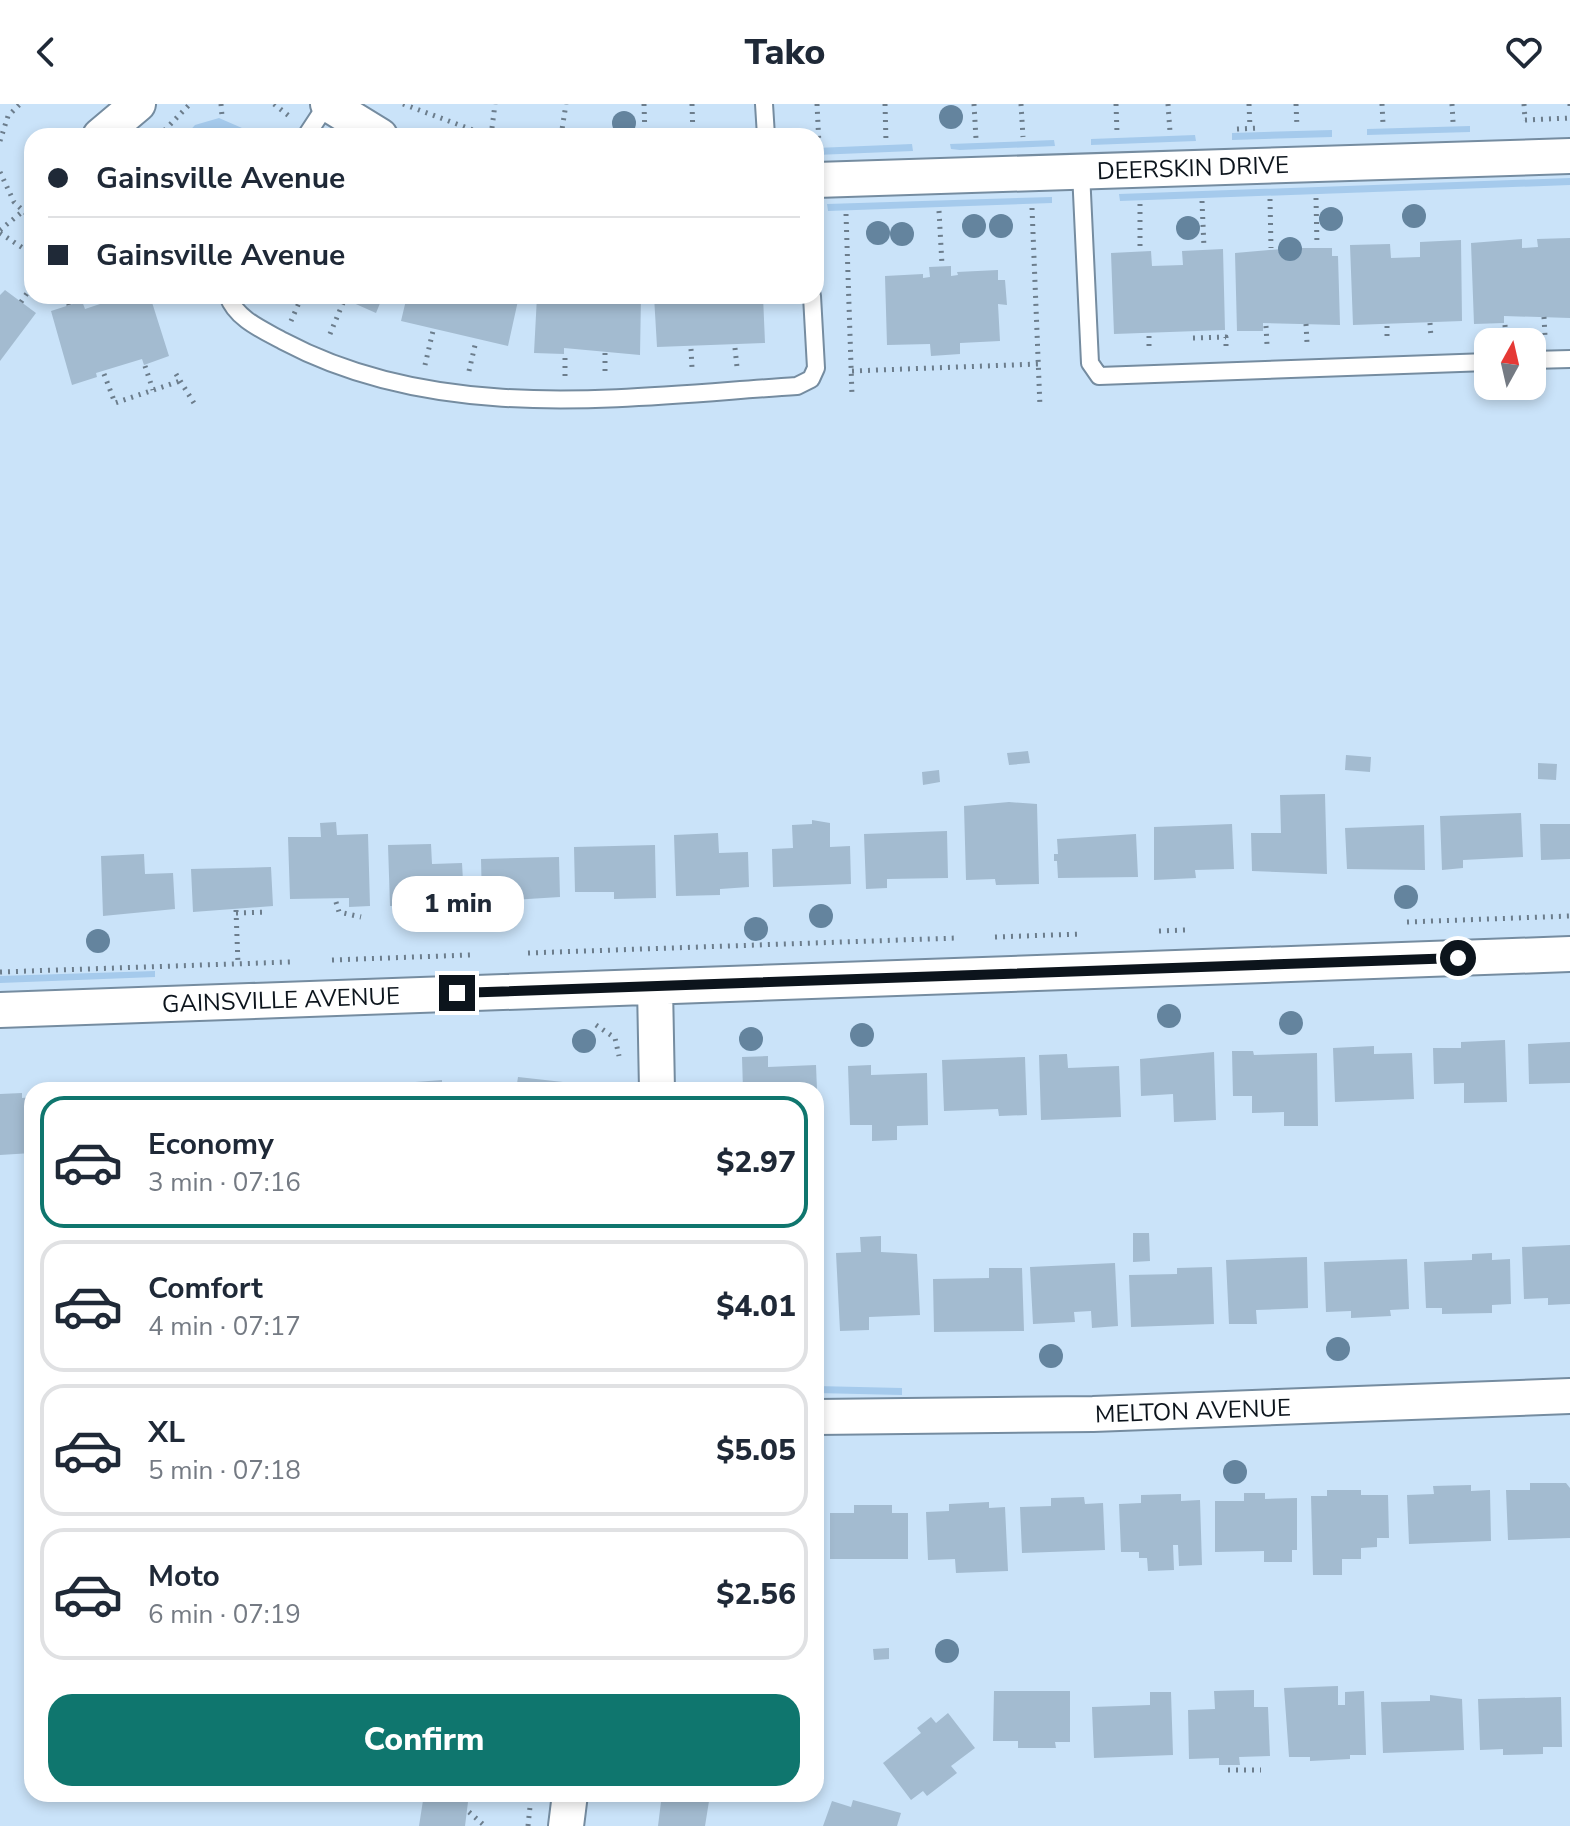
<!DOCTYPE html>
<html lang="en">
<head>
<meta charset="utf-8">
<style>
	body { margin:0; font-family:"Nunito Sans",sans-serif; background:#f2f2f3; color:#1f2937; height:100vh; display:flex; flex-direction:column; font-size:30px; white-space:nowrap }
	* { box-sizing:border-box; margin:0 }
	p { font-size:26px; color:#747a83 }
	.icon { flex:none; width:44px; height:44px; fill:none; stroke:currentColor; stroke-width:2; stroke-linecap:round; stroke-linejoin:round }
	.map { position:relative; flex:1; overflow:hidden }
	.side { position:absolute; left:24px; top:978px; width:800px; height:720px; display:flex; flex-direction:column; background:#fff; border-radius:24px; box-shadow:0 4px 12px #0003 }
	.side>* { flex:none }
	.hud { position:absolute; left:24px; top:24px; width:800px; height:176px; border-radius:24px; box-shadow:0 4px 12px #0003; display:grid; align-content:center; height:176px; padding:0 24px; background:#fff }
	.needle { width:52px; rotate:8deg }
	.controls { position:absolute; left:1474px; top:224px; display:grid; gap:16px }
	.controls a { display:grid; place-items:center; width:72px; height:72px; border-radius:16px; background:#fff; box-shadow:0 4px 12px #0003; font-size:40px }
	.end { position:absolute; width:36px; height:36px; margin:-18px; border:10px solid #0c141c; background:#fff; box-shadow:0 0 0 4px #fff }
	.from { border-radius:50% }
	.bubble { position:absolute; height:56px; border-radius:24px; background:#fff; box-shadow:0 4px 12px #0003; font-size:26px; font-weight:800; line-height:56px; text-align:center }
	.hud b { display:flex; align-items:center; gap:28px; height:76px; font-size:30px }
	.hud b+b { border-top:2px solid #e0e1e3 }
	.hud i { width:20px; height:20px; background:#1f2937 }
	ul { padding:14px 0 0; list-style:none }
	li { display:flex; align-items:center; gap:24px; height:132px; margin:0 16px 12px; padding:0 8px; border:4px solid #e0e1e3; border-radius:24px }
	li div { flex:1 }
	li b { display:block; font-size:30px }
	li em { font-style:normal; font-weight:800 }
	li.on { border-color:#0f766e }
	li>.icon { width:72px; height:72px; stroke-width:1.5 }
	.button { display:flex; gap:16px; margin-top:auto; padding:16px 24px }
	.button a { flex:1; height:92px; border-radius:24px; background:#0f766e; color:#fff; font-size:32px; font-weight:800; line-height:92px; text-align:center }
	header { display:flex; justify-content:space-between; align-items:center; height:104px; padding:0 24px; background:#fff; font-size:36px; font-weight:800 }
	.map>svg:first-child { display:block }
</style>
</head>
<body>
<header><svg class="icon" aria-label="back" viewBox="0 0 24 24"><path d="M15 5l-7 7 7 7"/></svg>Tako<svg class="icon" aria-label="heart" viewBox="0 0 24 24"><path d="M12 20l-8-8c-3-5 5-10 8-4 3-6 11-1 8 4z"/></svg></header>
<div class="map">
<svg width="1570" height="1722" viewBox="0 0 1570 1722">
	<rect width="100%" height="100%" fill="#cae3f9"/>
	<path fill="#a5caec" d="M219,14L242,24L248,32H185L195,21Z
		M1470,22V28L1367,31V25Z
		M1332,26V33L1232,36V29Z
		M1195,31L1196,37L1091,41V35Z
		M1054,36L1055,42L960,46L951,45L950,40Z
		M912,40L913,47L816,51V44Z
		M1570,74V81L1120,97L1119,90Z
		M1052,93V99L828,107L827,100Z
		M155,867V873L0,879V872Z
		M816,1282L902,1284V1291L816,1289Z"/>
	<path fill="#a3bbd0" d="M1570,134V214L1504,212V219L1474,220L1471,139L1522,135V144L1538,143L1537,135Z
		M1461,136L1462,217L1353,221L1350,141L1390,140L1391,154L1420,153V138Z
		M1296,144H1332V152H1338L1340,221L1263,219V227H1237L1235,149L1282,145L1283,151H1296Z
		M1223,145L1225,226L1114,230L1111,149L1151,147L1152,162L1183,161L1182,147Z
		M951,162V172L958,171L957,168L998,166V176H1005L1007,201L998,200L1000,237L960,239V250L931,252L930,240L887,241L885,172L923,170V174L930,173L929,163Z
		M5,186L36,209L0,257V191Z
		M97,192H150L169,252L144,261L142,255L96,269L97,273L72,281L51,207L82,197L85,205L100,200Z
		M351,192H383L376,209L349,197Z
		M407,192H519L508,242L401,217Z
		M537,192H641L640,251L564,244V250L534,249Z
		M654,192H763L765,239L657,243Z
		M1028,647L1030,659L1009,661L1007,649Z
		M1346,651L1371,653L1370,668L1345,666Z
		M1538,659L1557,660L1556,676L1538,675Z
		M939,666L940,678L923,681L922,668Z
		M1325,690L1327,770L1252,767L1251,729H1281L1280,691Z
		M1009,698L1037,700L1039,780L996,781L995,775L966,776L964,702Z
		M1521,709L1523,753L1463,756V764L1442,766L1440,712Z
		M812,716L830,719V743L850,742L851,780L773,783L772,745L793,744L792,721L812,720Z
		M336,718L337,731L368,730L370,802L349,803V794L290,795L288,733H321L320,719Z
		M1232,720L1234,765L1195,766L1196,774L1154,776V723Z
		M1540,720H1570V755L1541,756Z
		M1424,721L1425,766L1347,765L1345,724Z
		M947,727L948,774L887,775V784L866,785L864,730Z
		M718,729L719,749L748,748L749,783L720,785V791L676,792L674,731Z
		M1136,730L1138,773L1058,774L1057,757H1054V750H1058L1057,735Z
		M431,740L432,760L462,759L464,795L434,796V801L390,802L388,741Z
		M655,741L656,794L614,795V788H575L574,743Z
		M144,750L145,770L173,769L175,805L103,812L101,752Z
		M559,753L560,793L482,798L481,755Z
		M271,763L273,802L193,808L191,765Z
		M1505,936L1507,998L1464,999V979L1434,980L1433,944H1461V938Z
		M1570,938V979L1529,980L1528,940Z
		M1374,942V950L1412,949L1414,995L1335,998L1333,944Z
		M1232,947H1253L1254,951L1317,949L1318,1022H1284V1008L1252,1009V992H1233Z
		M1214,948L1216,1016L1174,1018L1173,990L1141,992L1140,955Z
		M1067,950L1068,964L1119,962L1121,1013L1041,1016L1039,951Z
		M768,952V963L816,961L817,986H743L742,953Z
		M1025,953L1027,1011L999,1012L998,1005L944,1007L942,956Z
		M871,961V971L927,969L928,1021L897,1022V1036L872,1037V1021H850L848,962Z
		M518,973L563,978L562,986H516Z
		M442,976V986H363L362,982Z
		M340,979V986H297L296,980Z
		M247,980V986H201V981Z
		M22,989V994L32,993V1049L0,1051V990Z
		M1133,1129H1149L1150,1157L1133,1158Z
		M881,1132V1148L917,1150L920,1211L869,1213V1226L840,1227L836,1149L861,1148L860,1133Z
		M1570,1141V1200L1548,1201V1194L1524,1195L1522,1143Z
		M1492,1149V1156L1510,1155L1511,1200L1492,1201V1209L1442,1210V1204H1426L1424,1158L1472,1156V1150Z
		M1307,1153L1308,1204L1256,1206L1257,1220H1229L1226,1156Z
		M1407,1155L1409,1205L1390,1206L1391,1212L1351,1214V1207L1326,1208L1324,1158Z
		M1115,1159L1118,1222L1092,1224L1091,1207L1074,1208L1075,1218L1033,1220L1030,1163Z
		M1212,1163L1214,1220L1131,1223L1129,1171L1177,1170V1164Z
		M989,1164H1022L1024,1227L934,1228L933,1175L989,1174Z
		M1530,1379H1566L1570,1384V1434L1508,1436L1506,1386H1530Z
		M1471,1381V1387L1490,1386L1491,1437L1409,1440L1407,1391L1434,1390L1433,1382Z
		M1327,1386H1361V1391H1388L1389,1434H1377V1443L1361,1444V1455H1342V1471H1313L1311,1392H1327Z
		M1244,1389H1265V1395L1297,1394V1446H1292V1458H1264V1447L1215,1448V1397H1244Z
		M1181,1390V1397L1200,1396L1202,1461L1179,1462L1178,1441H1173L1174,1466L1148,1467L1147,1454H1139V1448H1121L1119,1400L1141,1399V1391Z
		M1084,1393L1085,1400L1103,1399L1105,1446L1022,1449L1020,1403L1051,1402V1394Z
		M989,1398V1404L1005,1403L1008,1467L956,1469L955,1455L928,1456L926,1408L949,1407V1400Z
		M854,1401H892V1409H908V1455H830V1409H854Z
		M889,1544V1555L874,1556L873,1545Z
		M1338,1582V1601H1345V1588L1364,1587L1366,1651H1350V1655L1310,1657V1653H1289L1284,1584Z
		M1254,1586V1603H1268L1270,1652L1239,1653L1240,1661H1219V1654L1189,1655L1188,1606L1215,1605L1214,1587Z
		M994,1587H1070V1638H1055L1056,1644H1018V1637H993Z
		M1150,1588H1171L1173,1651L1094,1654L1092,1603L1150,1601Z
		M1430,1591L1462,1595L1464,1646L1383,1649L1381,1598L1430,1597Z
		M1561,1593L1562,1643H1543V1650L1503,1651V1645L1480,1646L1478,1595Z
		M948,1609L975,1644L951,1662L957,1669L927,1692L923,1687L911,1696L883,1659L921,1629L917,1624L931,1613L936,1619Z
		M424,1690H469L465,1722H419Z
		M662,1690L710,1691L705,1722H658Z
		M853,1696L901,1709L897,1722H823L832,1697L851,1703Z"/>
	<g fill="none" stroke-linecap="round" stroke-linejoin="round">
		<g stroke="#758ca0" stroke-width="20">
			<path id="lane" d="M764,0L766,32
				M306,32L327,0
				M1081,68L1090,259L1099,272L1488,258
				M228,192C236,215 263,226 283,237C441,321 626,293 797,282L811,275L816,264L812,192
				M1532,256L1570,255"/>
		</g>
		<g stroke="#758ca0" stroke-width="38">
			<path id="street" d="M328,0L380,32
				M100,32L138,0
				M816,76L1570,52
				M655,883L657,986
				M0,906L1570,850
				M816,1313L1093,1310L1570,1292
				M566,1722L570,1690"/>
		</g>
		<path stroke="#6c7d8c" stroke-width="5" stroke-dasharray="2 6" stroke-linecap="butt" d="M221,0L222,12
			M274,0L289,12
			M403,0L489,32
			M644,0L645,32
			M692,0L693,32
			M817,0L819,41
			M885,0L886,38
			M974,0L976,35
			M1021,0L1023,33
			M1116,0L1117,29
			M1168,0L1170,28
			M1249,0L1250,24
			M1296,0L1297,23
			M1382,0L1383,20
			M1452,0L1453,18
			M1524,0L1525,16
			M1570,0V7
			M1525,16L1570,14
			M1237,25L1259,24
			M159,32L190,0
			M491,32L495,0
			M561,32L566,0
			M0,37L8,12L20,0
			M0,68L14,98L32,115
			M1316,94L1317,142
			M1270,95L1271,144
			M1202,97L1204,144
			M1140,100V146
			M1032,104L1040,303
			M939,107L942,161
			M846,110L852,292
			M0,126L22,108
			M0,129L32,150
			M66,192L69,201
			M21,198L32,182
			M1544,213L1545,232
			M291,217L302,192
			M1430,219L1431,234
			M1306,220L1307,239
			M1505,221L1506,238
			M1266,222L1267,241
			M1387,222V237
			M330,230L345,194
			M1149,232V247
			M1193,234L1226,233V243
			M735,244L737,263
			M691,245L692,264
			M605,249V272
			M425,261L433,227
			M145,262L153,286
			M469,267L476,237
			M852,267L1038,260
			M104,270L115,299L180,277
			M176,270L197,304
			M565,272V253
			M336,798L339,808L361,813
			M236,806L238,860
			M236,809L266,808
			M1407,818L1570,812
			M1159,827L1185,826
			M995,833L1081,830
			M528,849L957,834
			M332,856L470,851
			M0,868L290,858
			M596,921L615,934L619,952
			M1228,1666H1261
			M469,1708L485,1722
			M528,1722L530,1703"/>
		<use href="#lane" stroke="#fff" stroke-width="16"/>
		<use href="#street" stroke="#fff" stroke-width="34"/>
	</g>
	<g fill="#64849e">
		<circle cx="951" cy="13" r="12"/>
		<circle cx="624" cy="19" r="12"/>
		<circle cx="1414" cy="112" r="12"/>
		<circle cx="1331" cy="115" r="12"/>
		<circle cx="974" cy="122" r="12"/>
		<circle cx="1001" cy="122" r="12"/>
		<circle cx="1188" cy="124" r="12"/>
		<circle cx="878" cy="129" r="12"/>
		<circle cx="902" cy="130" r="12"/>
		<circle cx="1290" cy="145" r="12"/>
		<circle cx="1406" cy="793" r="12"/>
		<circle cx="821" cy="812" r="12"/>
		<circle cx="756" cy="825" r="12"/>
		<circle cx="98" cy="837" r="12"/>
		<circle cx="1169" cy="912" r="12"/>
		<circle cx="1291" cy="919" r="12"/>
		<circle cx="862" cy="931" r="12"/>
		<circle cx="751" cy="935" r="12"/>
		<circle cx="584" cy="937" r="12"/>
		<circle cx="1338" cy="1245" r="12"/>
		<circle cx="1051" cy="1252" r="12"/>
		<circle cx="1235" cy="1368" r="12"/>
		<circle cx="947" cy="1547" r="12"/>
	</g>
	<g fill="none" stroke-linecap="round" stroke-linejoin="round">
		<path stroke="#0c141c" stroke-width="10" d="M457,889L1458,854"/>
	</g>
	<g text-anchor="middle" stroke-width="6" stroke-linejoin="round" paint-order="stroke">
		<g font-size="24" fill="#0c141c" stroke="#fff">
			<text transform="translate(1193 64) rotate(-2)" y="8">DEERSKIN DRIVE</text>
			<text transform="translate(281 896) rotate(-2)" y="8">GAINSVILLE AVENUE</text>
			<text transform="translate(1193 1307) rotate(-2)" y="8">MELTON AVENUE</text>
		</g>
	</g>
</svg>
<div class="controls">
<a><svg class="needle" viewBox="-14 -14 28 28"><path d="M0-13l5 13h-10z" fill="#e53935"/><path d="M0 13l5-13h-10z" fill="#747a83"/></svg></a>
</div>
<i class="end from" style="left:1458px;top:854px"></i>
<i class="end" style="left:457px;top:889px"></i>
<div class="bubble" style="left:392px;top:772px;width:132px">1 min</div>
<div class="hud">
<b><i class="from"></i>Gainsville Avenue</b>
<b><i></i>Gainsville Avenue</b>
</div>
<section class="side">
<ul>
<li class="on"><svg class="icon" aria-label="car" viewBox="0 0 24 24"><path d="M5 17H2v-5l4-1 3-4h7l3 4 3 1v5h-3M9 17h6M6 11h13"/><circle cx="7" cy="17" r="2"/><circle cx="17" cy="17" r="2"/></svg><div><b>Economy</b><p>3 min · 07:16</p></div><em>$2.97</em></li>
<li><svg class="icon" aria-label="car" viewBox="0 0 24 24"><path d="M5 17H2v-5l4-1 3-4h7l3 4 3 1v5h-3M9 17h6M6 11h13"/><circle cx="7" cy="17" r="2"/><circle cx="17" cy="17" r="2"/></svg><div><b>Comfort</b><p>4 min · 07:17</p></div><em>$4.01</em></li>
<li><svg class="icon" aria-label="car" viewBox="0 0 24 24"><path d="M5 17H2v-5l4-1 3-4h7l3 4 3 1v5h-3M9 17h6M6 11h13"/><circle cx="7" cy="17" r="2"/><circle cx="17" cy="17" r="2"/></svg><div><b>XL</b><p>5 min · 07:18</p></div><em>$5.05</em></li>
<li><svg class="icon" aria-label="car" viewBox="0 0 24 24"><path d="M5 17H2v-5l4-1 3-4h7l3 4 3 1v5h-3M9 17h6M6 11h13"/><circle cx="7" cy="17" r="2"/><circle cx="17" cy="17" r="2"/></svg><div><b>Moto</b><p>6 min · 07:19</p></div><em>$2.56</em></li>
</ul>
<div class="button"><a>Confirm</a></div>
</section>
</div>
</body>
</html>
